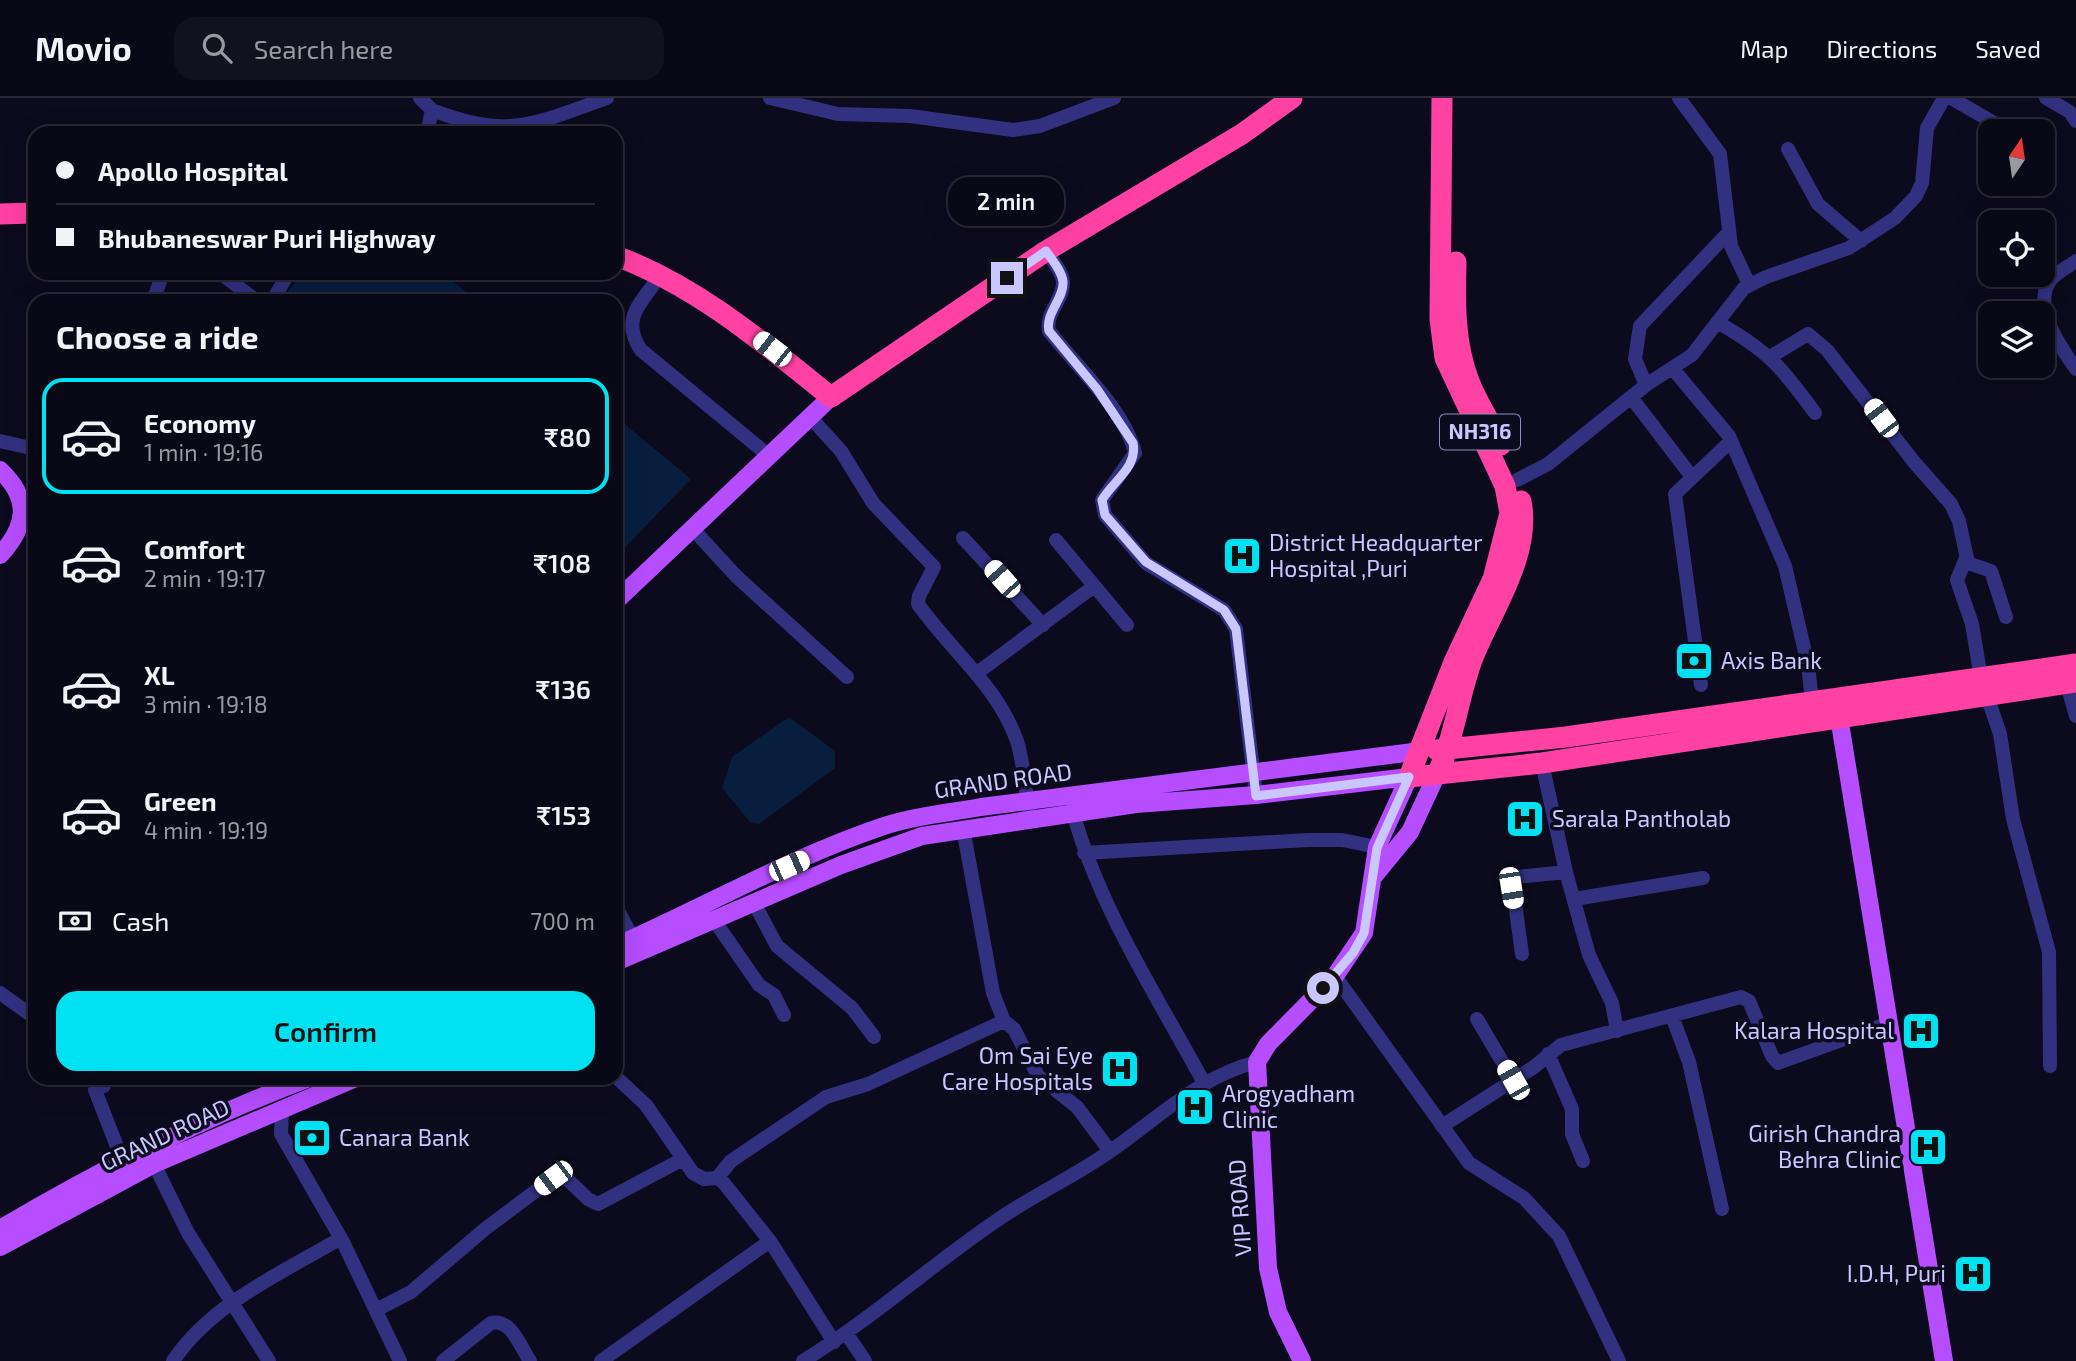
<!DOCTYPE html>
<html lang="en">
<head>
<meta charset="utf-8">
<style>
	body { margin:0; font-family:"Exo 2",sans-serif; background:#12111f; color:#f1f3f6; height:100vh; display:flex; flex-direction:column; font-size:26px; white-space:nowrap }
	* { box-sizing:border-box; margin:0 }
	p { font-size:23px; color:#999aa1 }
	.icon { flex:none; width:38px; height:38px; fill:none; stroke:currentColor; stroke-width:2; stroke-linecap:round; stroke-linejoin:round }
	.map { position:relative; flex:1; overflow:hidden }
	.panel { position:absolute; left:28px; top:196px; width:595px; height:791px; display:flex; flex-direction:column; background:#090816; border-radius:21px; box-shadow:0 7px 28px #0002,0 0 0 2px #292935 }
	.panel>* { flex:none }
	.guide { position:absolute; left:28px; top:28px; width:595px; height:154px; border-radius:21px; box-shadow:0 7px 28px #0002,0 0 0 2px #292935; display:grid; align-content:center; height:154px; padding:0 28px; background:#090816 }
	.needle { width:46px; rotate:13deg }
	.controls { position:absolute; left:1978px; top:21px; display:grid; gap:14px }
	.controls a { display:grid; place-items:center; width:77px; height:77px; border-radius:14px; background:#090816; box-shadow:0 7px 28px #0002,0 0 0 2px #292935; font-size:35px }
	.end { position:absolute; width:32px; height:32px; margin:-16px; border:9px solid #cac6ff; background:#111; box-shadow:0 0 0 4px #111 }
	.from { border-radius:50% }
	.bubble { position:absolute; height:49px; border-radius:21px; background:#090816; box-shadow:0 7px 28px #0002,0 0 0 2px #292935; font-size:23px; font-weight:600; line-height:49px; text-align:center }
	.car { position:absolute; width:21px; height:42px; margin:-21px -10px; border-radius:9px; box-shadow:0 0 5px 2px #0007; background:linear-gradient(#fff 24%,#345 0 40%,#fff 0 76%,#345 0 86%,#fff 0) }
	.guide b { display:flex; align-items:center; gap:24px; height:66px; font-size:26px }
	.guide b+b { border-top:2px solid #292935 }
	.guide i { width:18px; height:18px; background:#f1f3f6 }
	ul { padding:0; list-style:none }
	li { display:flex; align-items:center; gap:21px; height:116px; margin:0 14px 10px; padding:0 14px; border:4px solid transparent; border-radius:21px }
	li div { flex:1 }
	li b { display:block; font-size:26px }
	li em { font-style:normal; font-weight:600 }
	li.selected { border-color:#00e2f1 }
	li>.icon { width:63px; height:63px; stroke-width:1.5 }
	h2 { padding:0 28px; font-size:32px; line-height:84px }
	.pay { display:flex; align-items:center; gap:18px; height:77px; padding:0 28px; font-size:26px }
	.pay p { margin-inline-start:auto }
	.primary-button { display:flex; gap:14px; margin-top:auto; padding:14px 28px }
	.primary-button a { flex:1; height:80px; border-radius:21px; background:#00e2f1; color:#111; font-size:28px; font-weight:600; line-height:80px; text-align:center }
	header { display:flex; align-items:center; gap:42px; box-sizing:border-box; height:98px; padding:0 35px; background:#090816; border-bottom:2px solid #292935 }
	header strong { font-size:33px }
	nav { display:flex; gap:38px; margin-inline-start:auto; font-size:24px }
	.search { width:490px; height:63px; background:#12111f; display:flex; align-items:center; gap:18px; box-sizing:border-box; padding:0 24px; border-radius:21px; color:#999aa1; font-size:26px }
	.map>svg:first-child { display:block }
</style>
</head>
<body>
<header>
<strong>Movio</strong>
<div class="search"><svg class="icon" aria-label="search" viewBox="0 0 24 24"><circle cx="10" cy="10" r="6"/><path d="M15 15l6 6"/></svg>Search here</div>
<nav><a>Map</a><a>Directions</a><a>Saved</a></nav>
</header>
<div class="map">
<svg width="2076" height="1263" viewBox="0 0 2076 1263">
	<rect width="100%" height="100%" fill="#0c0a1d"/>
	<path fill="#071e3f" d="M303,175H443L477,203H280Z
		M616,319L691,381L616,459Z
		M789,619L835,653V670L759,726L751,725L722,690L732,659Z"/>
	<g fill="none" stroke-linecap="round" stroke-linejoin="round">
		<path stroke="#313180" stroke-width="14" d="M420,0L432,12L427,35
			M770,0L838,16L910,18L1013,32L1040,28L1114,0
			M1679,0L1720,56L1731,148L1749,186
			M1951,0L2008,33
			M2046,0L2070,14L2076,23
			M432,12C508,42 534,26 607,0
			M1788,51L1818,106L1861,143
			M1046,153C1052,162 1062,173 1063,184C1064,201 1045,215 1049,233C1076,268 1125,312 1135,355L1102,402L1105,417L1146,465L1224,512L1236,531L1256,697
			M2076,163C2068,169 2055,175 2049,184C2033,211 2061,250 2076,271
			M220,175L257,203
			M659,179C641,205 620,221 641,252L768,357
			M153,203L163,175
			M272,203L284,183L285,175
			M1717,224C1768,253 1781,268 1815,315
			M1770,259L1808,236L1827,252L1914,364L1951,406L1959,423L1968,465L1991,473L2006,519
			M1673,271L1729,338L1785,468L1808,567L1813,612
			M1646,287L1635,261L1640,228L1728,135
			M1631,299L1692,379
			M810,319L841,353L873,405L934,469L919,498L918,506C951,553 997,587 1017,643C1024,665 1025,691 1029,714
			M0,343L35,351
			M1517,382L1548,366L1646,287L1692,257L1744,190L1766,179L1849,150L1895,120L1916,98L1922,85L1927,30L1944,0
			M691,429L736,478L847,579
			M963,440L1043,527
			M1056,442L1127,527
			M1966,460L1957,482L1972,526L1981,580L2000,636L2013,721L2049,854L2050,968
			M977,575L1093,489
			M2067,586L2076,618
			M1701,587L1675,396L1731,343
			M1542,665L1566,774L1589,857L1612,905L1617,933
			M1073,714C1099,810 1157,898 1204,985
			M963,730L993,895L1004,923
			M1084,755L1308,742H1342L1377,749
			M1574,801L1703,780
			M754,805L777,848L852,910L874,939
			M616,809L633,840
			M714,822L759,887L774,897L784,917
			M1522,856L1512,783L1517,779L1566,774
			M1335,878L1469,1065L1524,1100L1559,1138L1619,1263
			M0,895L35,920
			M1672,918L1689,964L1722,1111
			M1477,921L1513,982
			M1548,956L1572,1011V1036L1583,1063
			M616,979L646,1007L693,1075L704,1081L717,1080L723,1084L770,1143L834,1244
			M99,980L104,988
			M95,992L123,1064
			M282,1011L281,1036L343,1144L400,1263
			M1442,1028L1534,969L1561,947L1741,899L1749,903L1772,958L1778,965L1889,925
			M154,1066L188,1135L269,1263
			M717,1080L731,1063L826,999L868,986L1004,923L1014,931L1038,978L1077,1009L1110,1053
			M376,1212L411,1194L485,1131L553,1080H566L588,1101L598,1106L683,1061
			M846,1235L865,1263
			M173,1263C212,1205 282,1175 341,1140
			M443,1263L491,1225C511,1220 520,1248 530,1263
			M601,1263L770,1143
			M803,1263C870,1222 929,1169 993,1125C1031,1098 1074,1079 1112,1052C1158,1020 1200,978 1257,964"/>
		<path stroke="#b64dff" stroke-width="18" d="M0,372C31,401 27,428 0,457
			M616,503L831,299
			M1839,619L1944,1263
			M1374,778L1410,734L1437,676
			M616,848C704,809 790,760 881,729C913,718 948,715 981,709L1421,653
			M616,864L841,767L922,738L1136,706L1256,697L1409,679
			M0,1131C98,1073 203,1020 309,980
			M0,1149L154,1066L356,980
			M1302,1263L1278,1214L1268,1170L1257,964L1268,946L1335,878L1364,835L1377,749L1409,679"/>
		<path stroke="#ff41a3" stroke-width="21" d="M1442,0L1440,221L1445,260L1505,388L1510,415L1493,481L1454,564L1409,679L1542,665L2076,584
			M0,116L35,115
			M616,158C697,188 765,246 831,299L1046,153L1242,36L1292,0
			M1456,164C1455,204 1454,245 1469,283C1477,305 1492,325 1501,347
			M1437,652L1566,639L2076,566
			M1437,676C1455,639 1458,600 1472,562C1491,513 1532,457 1521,403"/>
	</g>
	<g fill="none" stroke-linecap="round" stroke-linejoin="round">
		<path stroke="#cac6ff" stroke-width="9" d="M1007,180L1046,153C1052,162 1062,173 1063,184C1064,201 1045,215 1049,233L1097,291L1133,345C1138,369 1113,383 1102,402L1105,417L1146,464L1224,512L1236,531L1256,698L1409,679L1377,750L1364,835L1353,855L1323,890"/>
	</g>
	<defs>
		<g id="hospital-square" transform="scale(2.0125)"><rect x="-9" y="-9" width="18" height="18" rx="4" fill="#00e2f1" stroke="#0c0a1d"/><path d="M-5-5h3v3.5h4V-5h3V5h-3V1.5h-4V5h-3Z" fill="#111"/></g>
		<g id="bank-square" transform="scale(2.0125)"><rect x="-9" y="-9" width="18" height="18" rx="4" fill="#00e2f1" stroke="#0c0a1d"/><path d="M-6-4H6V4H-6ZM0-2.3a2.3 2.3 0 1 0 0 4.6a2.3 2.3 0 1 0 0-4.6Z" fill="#111"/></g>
	</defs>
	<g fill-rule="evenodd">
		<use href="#hospital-square" x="1242" y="458"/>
		<use href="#bank-square" x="1694" y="563"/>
		<use href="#hospital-square" x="1525" y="721"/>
		<use href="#hospital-square" x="1921" y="933"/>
		<use href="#hospital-square" x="1120" y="971"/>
		<use href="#hospital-square" x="1195" y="1009"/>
		<use href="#bank-square" x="312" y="1040"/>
		<use href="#hospital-square" x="1928" y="1049"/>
		<use href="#hospital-square" x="1973" y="1176"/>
	</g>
	<g text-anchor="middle" stroke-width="7" stroke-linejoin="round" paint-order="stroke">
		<rect fill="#0c0a1d" stroke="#918ebb" stroke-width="2" x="1440" y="316.5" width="80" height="35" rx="5"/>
		<g font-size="21" font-weight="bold" fill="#cac6ff">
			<text x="1480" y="341">NH316</text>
		</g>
		<g font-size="23" fill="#cac6ff" stroke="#0c0a1d" text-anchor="start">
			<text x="1269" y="453">District Headquarter<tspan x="1269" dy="26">Hospital ,Puri</tspan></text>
			<text x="1721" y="571">Axis Bank</text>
			<text x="1552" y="729">Sarala Pantholab</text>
			<text x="1894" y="941" text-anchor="end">Kalara Hospital</text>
			<text x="1093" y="966" text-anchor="end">Om Sai Eye<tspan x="1093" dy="26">Care Hospitals</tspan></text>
			<text x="1222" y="1004">Arogyadham<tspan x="1222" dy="26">Clinic</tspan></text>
			<text x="1901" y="1044" text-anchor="end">Girish Chandra<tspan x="1901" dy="26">Behra Clinic</tspan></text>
			<text x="339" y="1048">Canara Bank</text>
			<text x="1946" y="1184" text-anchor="end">I.D.H, Puri</text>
		</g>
		<g font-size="23" fill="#cac6ff" stroke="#0c0a1d">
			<text transform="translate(1003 683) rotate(-8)" y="8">GRAND ROAD</text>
			<text transform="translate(165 1037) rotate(-25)" y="8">GRAND ROAD</text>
			<text transform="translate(1240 1110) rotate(-94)" y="8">VIP ROAD</text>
		</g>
	</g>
</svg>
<div class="controls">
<a><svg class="needle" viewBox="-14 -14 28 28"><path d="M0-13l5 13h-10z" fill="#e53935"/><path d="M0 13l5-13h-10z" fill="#999aa1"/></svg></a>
<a><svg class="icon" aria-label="locate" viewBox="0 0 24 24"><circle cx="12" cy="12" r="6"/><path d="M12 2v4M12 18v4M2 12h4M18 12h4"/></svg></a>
<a><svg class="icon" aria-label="layers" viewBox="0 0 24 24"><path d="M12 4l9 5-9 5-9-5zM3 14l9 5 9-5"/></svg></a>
</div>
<i class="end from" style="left:1323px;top:890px"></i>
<i class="end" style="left:1007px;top:180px"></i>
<div class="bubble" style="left:948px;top:79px;width:116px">2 min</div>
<i class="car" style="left:772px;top:251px;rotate:308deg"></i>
<i class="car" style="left:1881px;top:320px;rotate:323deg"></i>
<i class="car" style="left:1002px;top:481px;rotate:318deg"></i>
<i class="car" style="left:789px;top:768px;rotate:66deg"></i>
<i class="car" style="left:1511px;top:790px;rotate:171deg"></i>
<i class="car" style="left:1513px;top:982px;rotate:330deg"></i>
<i class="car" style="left:553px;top:1080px;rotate:233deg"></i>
<div class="guide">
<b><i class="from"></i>Apollo Hospital</b>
<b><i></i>Bhubaneswar Puri Highway</b>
</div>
<section class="panel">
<h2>Choose a ride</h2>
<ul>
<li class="selected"><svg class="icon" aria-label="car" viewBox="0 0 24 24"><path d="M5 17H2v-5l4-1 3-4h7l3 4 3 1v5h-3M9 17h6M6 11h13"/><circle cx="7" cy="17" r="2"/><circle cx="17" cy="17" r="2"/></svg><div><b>Economy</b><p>1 min · 19:16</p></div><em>₹80</em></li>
<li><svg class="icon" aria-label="car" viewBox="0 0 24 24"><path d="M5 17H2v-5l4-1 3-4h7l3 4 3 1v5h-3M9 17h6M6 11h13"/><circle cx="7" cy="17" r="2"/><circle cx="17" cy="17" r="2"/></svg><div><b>Comfort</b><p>2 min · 19:17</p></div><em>₹108</em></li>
<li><svg class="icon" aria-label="car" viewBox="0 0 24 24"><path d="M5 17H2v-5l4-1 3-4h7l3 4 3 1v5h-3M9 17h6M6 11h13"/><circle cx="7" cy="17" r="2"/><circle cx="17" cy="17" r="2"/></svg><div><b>XL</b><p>3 min · 19:18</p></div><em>₹136</em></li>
<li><svg class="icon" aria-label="car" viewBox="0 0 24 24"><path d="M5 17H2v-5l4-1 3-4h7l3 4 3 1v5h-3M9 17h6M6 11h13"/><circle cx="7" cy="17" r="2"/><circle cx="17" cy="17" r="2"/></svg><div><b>Green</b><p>4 min · 19:19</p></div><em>₹153</em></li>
</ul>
<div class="pay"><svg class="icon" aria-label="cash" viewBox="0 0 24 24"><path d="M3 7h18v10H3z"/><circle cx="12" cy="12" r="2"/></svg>Cash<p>700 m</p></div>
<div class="primary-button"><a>Confirm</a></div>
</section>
</div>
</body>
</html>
